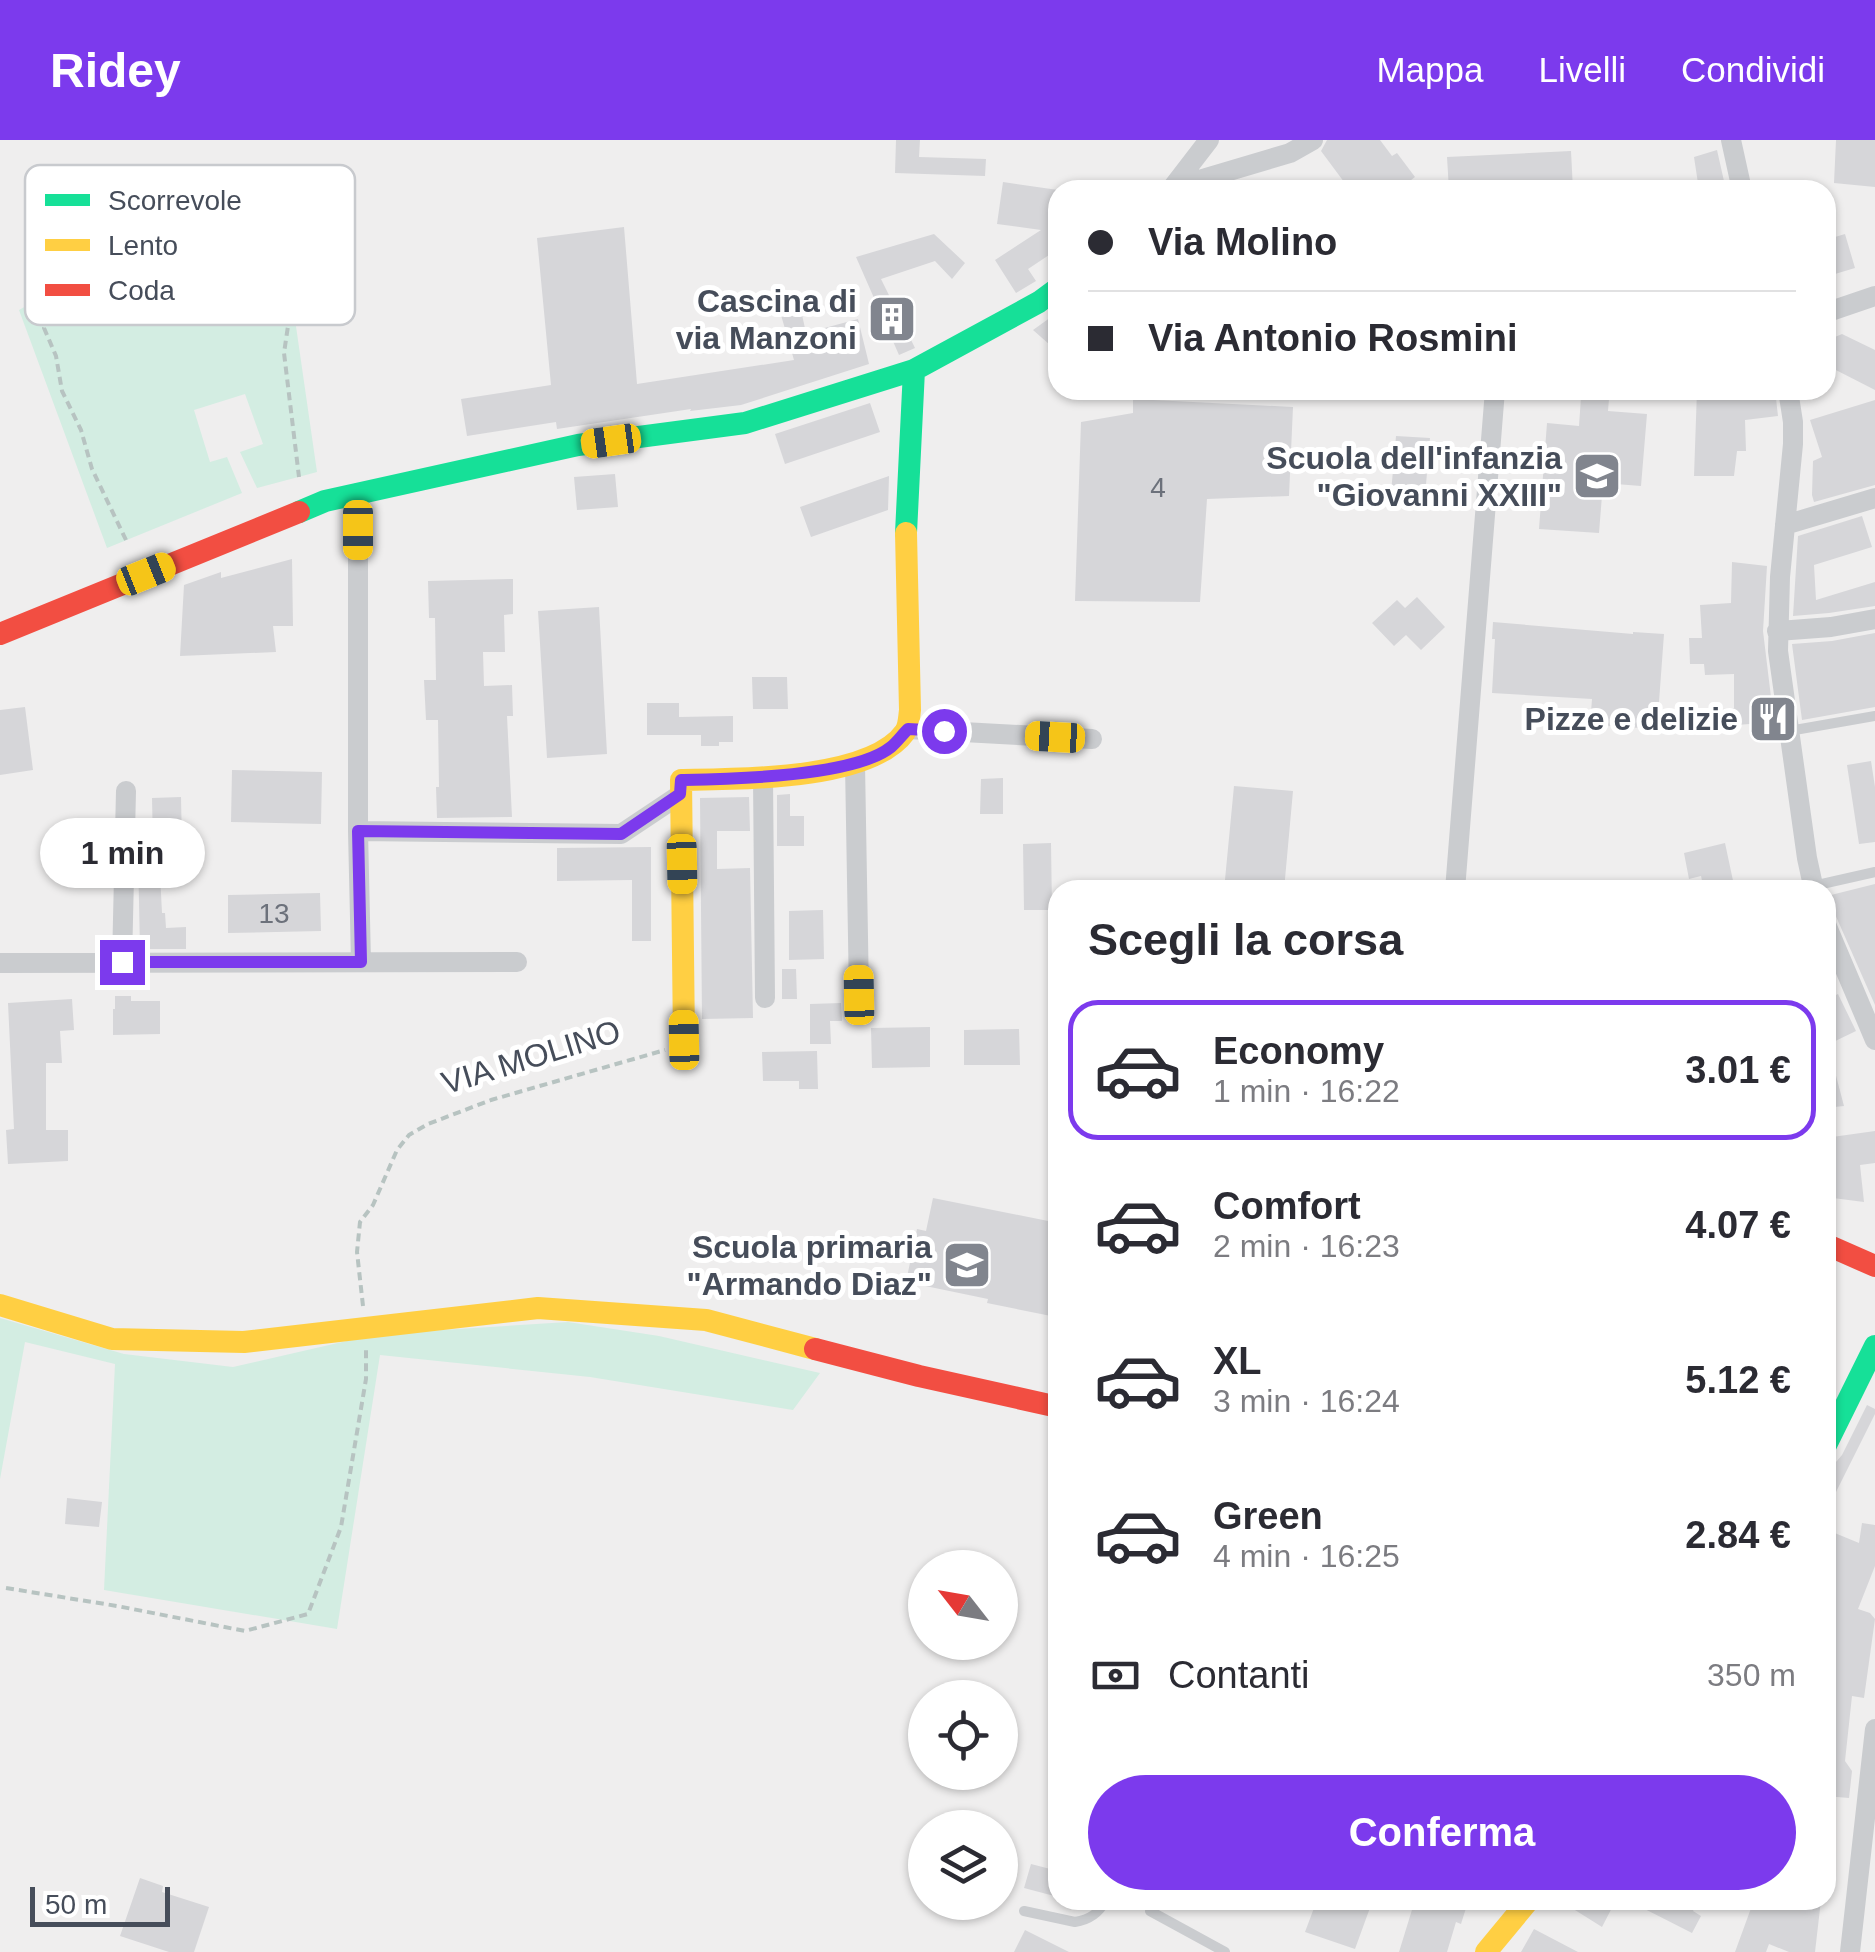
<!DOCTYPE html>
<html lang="it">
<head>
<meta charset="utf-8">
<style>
	body { margin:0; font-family:Arial,sans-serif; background:#f2f2f3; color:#2b2b33; height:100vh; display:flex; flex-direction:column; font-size:38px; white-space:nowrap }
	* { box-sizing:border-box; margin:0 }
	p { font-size:32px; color:#7c7c81 }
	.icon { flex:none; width:55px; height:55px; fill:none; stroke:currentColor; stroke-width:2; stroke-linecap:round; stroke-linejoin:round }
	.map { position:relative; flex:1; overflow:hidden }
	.sheet { position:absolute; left:1048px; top:740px; width:788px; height:1030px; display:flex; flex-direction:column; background:#fff; border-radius:30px; box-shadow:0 2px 8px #0004 }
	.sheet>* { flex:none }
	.hud { position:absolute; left:1048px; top:40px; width:788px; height:220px; border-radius:30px; box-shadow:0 2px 8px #0004; display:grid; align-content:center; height:220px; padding:0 40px; background:#fff }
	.needle { width:65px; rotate:301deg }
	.tools { position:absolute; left:908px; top:1410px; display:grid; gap:20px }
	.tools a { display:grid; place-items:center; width:110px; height:110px; border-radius:50%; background:#fff; box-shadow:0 2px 8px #0004; font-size:50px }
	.scale { position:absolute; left:30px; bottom:25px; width:140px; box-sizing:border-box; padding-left:10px; border:5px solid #464d5a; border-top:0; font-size:28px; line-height:35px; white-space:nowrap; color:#464d5a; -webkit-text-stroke:8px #fff; paint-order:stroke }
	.end { position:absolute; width:45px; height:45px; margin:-22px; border:12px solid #7c3aed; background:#fff; box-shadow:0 0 0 5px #fff }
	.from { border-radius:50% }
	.bubble { position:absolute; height:70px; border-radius:35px; background:#fff; box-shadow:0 2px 8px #0004; font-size:32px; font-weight:700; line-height:70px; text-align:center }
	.car { position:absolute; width:30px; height:60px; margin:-30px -15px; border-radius:12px; box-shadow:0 0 8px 2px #0007; background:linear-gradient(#f5c518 24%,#345 0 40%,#f5c518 0 76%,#345 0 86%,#f5c518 0) }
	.hud b { display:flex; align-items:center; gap:35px; height:95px; font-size:38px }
	.hud b+b { border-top:2px solid #e1e1e2 }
	.hud i { width:25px; height:25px; background:#2b2b33 }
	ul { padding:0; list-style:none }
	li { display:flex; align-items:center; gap:30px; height:140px; margin:0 20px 15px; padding:0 20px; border:5px solid transparent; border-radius:30px }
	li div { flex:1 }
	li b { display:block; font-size:38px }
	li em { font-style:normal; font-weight:700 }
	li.current { border-color:#7c3aed }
	li>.icon { width:90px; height:90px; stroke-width:1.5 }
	h2 { padding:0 40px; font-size:45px; line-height:120px }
	.pay { display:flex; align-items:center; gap:25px; height:110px; padding:0 40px; font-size:38px }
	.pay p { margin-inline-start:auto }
	.cta { display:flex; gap:20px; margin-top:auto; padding:20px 40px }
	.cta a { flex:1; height:115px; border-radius:60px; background:#7c3aed; color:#fff; font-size:40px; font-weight:700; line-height:115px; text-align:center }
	header { display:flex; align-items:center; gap:60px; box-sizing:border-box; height:140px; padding:0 50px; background:#7c3aed; color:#fff }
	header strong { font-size:48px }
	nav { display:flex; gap:55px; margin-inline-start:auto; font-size:35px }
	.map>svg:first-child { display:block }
</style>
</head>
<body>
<header>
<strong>Ridey</strong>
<nav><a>Mappa</a><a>Livelli</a><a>Condividi</a></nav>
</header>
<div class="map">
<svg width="1875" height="1812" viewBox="0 0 1875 1812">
	<rect width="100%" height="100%" fill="#efeeee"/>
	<path fill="#d3ede2" d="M285,110L317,332L257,348L240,312L263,304L245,254L194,270L210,322L227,317L242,353L107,408L19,170L92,129L198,112Z
		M0,1178L124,1214L233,1227L377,1194L568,1182L659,1196L820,1233L793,1270L590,1237L380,1215L337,1489L104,1450L115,1224L25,1202L0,1339Z"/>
	<path fill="#d6d6d9" d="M896,0H920L919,17L986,19L985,36L895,33Z
		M1327,0H1380L1392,16L1397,13L1415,37L1398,50H1350L1321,11Z
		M1836,0H1875V47L1834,43Z
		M1717,10L1726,50H1699L1694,17Z
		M1571,11L1573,50H1449L1447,17Z
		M1003,42L1058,50V109L1028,129L1036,141L1016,153L995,120L1041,90L997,84Z
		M624,87L637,244L794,220L781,175L801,170L806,193L858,179L869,224L741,265L690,271L691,269L557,289L556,282L467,296L461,259L551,245L537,98Z
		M934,94L965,123L952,139L935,121L881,139L915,208L899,215L856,117Z
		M1845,94L1855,128L1825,137V100Z
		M1058,172V212L1033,190Z
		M1842,194L1875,210V250L1830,227L1827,217L1830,208L1835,197Z
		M1697,250H1775L1778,276L1745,280L1746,311H1737L1734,336H1694Z
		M1581,257L1609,259L1608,271L1647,274L1641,346L1603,343L1599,393L1539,389L1547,283L1579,286Z
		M1133,259L1293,267L1289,356L1207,359L1200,462L1075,461L1081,282L1133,273Z
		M1875,260V345L1814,362L1812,355L1813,321L1822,317L1810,280Z
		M870,263L880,292L785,324L775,294Z
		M1396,296L1430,298L1425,356L1391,353Z
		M615,334L618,367L577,370L574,337Z
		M889,336L888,370L811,397L800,367Z
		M1862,376L1872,407L1814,425L1816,460L1875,442V466L1829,473L1793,476L1798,396Z
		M292,419L293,486H273L276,512L180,516L184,445L221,432V438Z
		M1732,422L1767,426L1763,491L1774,582L1688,589L1686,572L1734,568V534L1705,535L1704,524H1690L1689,498H1702L1700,465L1731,463Z
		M513,439V474L504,475L505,512H483L484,546L512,545L513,576H507L512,677L437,678L436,647H439L438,580H426L424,540H436L435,478H429L428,441Z
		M1417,457L1445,487L1421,510L1406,495L1394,506L1372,483L1397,460L1405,468Z
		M599,467L607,614L547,618L538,471Z
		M1493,482L1633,494V492L1664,494L1657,589L1590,585L1592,559L1492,553L1495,499H1492Z
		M1875,493V567L1802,580L1792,504L1832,501Z
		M752,537H787L788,569H753Z
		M647,563H679V577L733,576V602H719V606H701V595H647Z
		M25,567L33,630L0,635V570Z
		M1871,621L1875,647V702L1859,704L1847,625Z
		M232,630L322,632L321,684L231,682Z
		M1003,638V674H980L981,639Z
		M1234,646L1293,651L1284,750H1224Z
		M790,654V676H804V706H777V655Z
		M181,657L182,704H153L152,658Z
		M749,657L750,691H717V729L750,728L753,878L702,879L700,658Z
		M1051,703L1052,770H1024L1023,704Z
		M1725,703L1735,750H1704L1701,736L1689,739L1684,713Z
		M651,707V801H632V740L557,741V708Z
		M159,714L162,773H165L166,788L186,787V809H140L138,715Z
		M1875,744V865L1827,756Z
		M320,753L321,791L228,793V755Z
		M823,770L824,819L789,820V771Z
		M782,829H796L797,859H782Z
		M1838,854L1856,891L1825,906V860Z
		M115,856H131V861H160V894L113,895V869H115Z
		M72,859L74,890L60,891L62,923H46V990H68V1021L8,1024L6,990L14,989L8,863Z
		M841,863L842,881H830L831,904H810V864Z
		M930,887V927L872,928L871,888Z
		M1019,889L1020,925H964V890Z
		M817,911L818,949H799V941H763L762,912Z
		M1830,913L1844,966L1825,968V914Z
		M1875,991V1023L1860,1025L1864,1062L1825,1057V998Z
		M933,1058L1058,1083V1158L1055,1157L1051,1176L987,1163L988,1159L906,1142L917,1089L926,1091Z
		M1867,1265L1875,1269V1274L1825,1374V1330L1827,1326L1836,1322L1842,1315Z
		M67,1358L102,1362L99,1387L65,1384Z
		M1862,1383L1875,1385V1426L1858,1469L1870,1473L1875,1479L1864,1558L1852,1556L1845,1621L1852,1631L1849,1658L1825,1656V1389L1859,1403Z
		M1031,1724L1058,1731V1757L1024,1748Z
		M140,1738L163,1746L162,1752L209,1767L194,1812H169L120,1796Z
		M1317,1760H1358L1371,1765L1355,1809L1305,1792Z
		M1415,1760H1440L1466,1768L1461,1784L1456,1782L1447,1812H1399Z
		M1559,1760H1616L1602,1787Z
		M1627,1760H1699L1693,1771L1701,1776L1692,1793Z
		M1754,1760H1821L1815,1812H1789L1769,1804L1766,1812H1735Z
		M1534,1789L1578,1812H1521Z
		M1025,1790L1069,1812H1014Z"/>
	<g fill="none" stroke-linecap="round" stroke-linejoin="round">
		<path stroke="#b7c3c1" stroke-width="4" stroke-dasharray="8 5" stroke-linecap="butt" d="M126,400L92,329L81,290L62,251L56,216L44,188L52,171L92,143L117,142L138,156L150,158L173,147L204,151L236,162L273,163L285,167L288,186L284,213L299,337
			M363,1166L357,1112L360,1082L373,1065L397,1010L409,995L428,984L491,960L665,910
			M6,1448L117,1466L245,1491L308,1474L341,1387L366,1239V1210"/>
		<path stroke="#cacccf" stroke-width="10" d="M1789,591L1875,576
			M1813,746L1875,732
			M1024,1771L1075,1782C1090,1780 1099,1773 1106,1760
			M1150,1771L1225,1812"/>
		<path stroke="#cacccf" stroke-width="20" d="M1731,0L1742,50
			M1172,48L1290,13L1313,0
			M1172,48L1209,0
			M1825,173L1875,156
			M1788,250L1793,282V304L1780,437L1778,511L1807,718L1814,750
			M358,353V691L361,822
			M1785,385L1875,358
			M1777,491L1831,487L1875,479
			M908,589L1092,599
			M855,624L859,855
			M763,638L765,858
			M358,691L621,694L681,654
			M1455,750L1495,250
			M1825,782L1875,900
			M122,822L126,651
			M0,823L517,822
			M1850,1812L1875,1589"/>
		<path stroke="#16e098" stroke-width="22" d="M299,372L325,361L578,305L745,283L914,230L1039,162L1058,148
			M906,393L914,230
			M1825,1307L1875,1206"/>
		<path stroke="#ffcf43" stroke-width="22" d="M684,900L681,640C737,639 870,641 905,592C909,586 909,578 910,570L906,393
			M0,1165L112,1199L244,1202L538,1168L706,1180L815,1209
			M1486,1812L1529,1760"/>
		<path stroke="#f24e42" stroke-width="22" d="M0,494L299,372
			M1825,1104L1875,1126
			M815,1209L919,1236L1058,1267"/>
	</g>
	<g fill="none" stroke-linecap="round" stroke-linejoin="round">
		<path stroke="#7c3aed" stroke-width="12" d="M122,822H361L358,691L621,694L680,654L681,640C730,639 854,637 891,607C897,602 902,595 908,589L944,591"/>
	</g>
	<defs>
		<g id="building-square" transform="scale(2.5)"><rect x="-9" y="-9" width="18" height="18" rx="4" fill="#81858e" stroke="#fff"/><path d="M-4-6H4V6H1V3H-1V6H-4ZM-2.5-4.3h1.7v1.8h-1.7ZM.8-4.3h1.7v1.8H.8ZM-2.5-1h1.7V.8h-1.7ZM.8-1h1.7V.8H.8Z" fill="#fff"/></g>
		<g id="school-square" transform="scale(2.5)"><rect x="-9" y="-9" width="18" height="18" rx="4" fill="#81858e" stroke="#fff"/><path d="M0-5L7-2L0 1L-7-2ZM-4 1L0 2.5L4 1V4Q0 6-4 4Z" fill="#fff"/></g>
		<g id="restaurant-square" transform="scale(2.5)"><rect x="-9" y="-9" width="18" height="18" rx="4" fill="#81858e" stroke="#fff"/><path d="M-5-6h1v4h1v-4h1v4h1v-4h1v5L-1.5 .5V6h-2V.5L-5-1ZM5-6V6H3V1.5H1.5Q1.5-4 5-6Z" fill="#fff"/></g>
	</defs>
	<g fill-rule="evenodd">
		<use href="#building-square" x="892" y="179"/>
		<use href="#school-square" x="1597" y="336"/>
		<use href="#restaurant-square" x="1773" y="579"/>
		<use href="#school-square" x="967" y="1125"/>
	</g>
	<g text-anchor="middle" stroke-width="10" stroke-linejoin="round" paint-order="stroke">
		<g font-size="28" fill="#6c717b">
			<text x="1158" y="357">4</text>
			<text x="274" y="783">13</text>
		</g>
		<g font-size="32" font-weight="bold" fill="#464d5a" stroke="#fff" text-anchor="end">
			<text x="857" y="172">Cascina di<tspan x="857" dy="37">via Manzoni</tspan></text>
			<text x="1562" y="329">Scuola dell'infanzia<tspan x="1562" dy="37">"Giovanni XXIII"</tspan></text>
			<text x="1738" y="590">Pizze e delizie</text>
			<text x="932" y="1118">Scuola primaria<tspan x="932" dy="37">"Armando Diaz"</tspan></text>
		</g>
		<g font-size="32" fill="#464d5a" stroke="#fff">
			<text transform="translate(531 917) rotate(-17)" y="11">VIA MOLINO</text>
		</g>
	</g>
	<rect x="25" y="25" width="330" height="160" rx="15" fill="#fff" stroke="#c8cace" stroke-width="2.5"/>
	<rect x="45" y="54" width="45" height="12" fill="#16e098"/>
	<rect x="45" y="99" width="45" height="12" fill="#ffcf43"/>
	<rect x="45" y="144" width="45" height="12" fill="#f24e42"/>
	<g font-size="28" fill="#464d5a">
		<text x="108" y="70">Scorrevole</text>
		<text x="108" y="115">Lento</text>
		<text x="108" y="160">Coda</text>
	</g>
</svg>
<div class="tools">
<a><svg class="needle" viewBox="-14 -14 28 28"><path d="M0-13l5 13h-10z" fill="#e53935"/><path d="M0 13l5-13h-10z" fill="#7c7c81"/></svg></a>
<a><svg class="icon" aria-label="locate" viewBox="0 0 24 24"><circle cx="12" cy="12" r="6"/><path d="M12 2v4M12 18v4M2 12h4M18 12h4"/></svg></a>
<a><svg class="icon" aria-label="layers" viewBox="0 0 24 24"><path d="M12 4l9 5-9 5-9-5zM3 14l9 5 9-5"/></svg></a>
</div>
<div class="scale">50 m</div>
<i class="end from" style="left:944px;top:591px"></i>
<i class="end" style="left:122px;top:822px"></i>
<div class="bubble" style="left:40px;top:678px;width:165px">1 min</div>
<i class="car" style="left:611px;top:301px;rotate:262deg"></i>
<i class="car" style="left:358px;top:390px;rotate:180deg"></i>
<i class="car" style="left:146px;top:434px;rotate:68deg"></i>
<i class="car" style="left:1055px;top:597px;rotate:273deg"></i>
<i class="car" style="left:682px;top:724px;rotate:179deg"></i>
<i class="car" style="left:859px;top:855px;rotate:359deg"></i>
<i class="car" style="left:684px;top:900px;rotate:359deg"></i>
<div class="hud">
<b><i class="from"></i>Via Molino</b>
<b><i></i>Via Antonio Rosmini</b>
</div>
<section class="sheet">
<h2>Scegli la corsa</h2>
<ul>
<li class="current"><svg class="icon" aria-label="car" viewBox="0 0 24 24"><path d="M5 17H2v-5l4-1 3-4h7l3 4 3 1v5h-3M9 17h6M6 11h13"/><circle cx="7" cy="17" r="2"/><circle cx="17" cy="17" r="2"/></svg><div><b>Economy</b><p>1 min · 16:22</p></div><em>3.01 €</em></li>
<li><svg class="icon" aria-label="car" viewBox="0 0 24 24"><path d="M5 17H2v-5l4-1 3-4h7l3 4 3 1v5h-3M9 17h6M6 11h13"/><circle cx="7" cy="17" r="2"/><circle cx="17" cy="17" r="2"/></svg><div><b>Comfort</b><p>2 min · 16:23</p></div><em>4.07 €</em></li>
<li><svg class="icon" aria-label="car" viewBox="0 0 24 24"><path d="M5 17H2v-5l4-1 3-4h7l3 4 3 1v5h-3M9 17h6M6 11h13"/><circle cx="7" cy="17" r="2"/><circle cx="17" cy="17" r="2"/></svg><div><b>XL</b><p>3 min · 16:24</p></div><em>5.12 €</em></li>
<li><svg class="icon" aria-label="car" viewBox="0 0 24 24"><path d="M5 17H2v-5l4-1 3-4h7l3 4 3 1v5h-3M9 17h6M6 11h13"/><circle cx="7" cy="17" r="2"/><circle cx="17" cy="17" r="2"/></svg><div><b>Green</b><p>4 min · 16:25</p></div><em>2.84 €</em></li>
</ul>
<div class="pay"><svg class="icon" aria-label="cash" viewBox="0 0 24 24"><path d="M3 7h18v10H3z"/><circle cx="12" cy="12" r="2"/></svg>Contanti<p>350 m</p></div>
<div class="cta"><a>Conferma</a></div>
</section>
</div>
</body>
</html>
